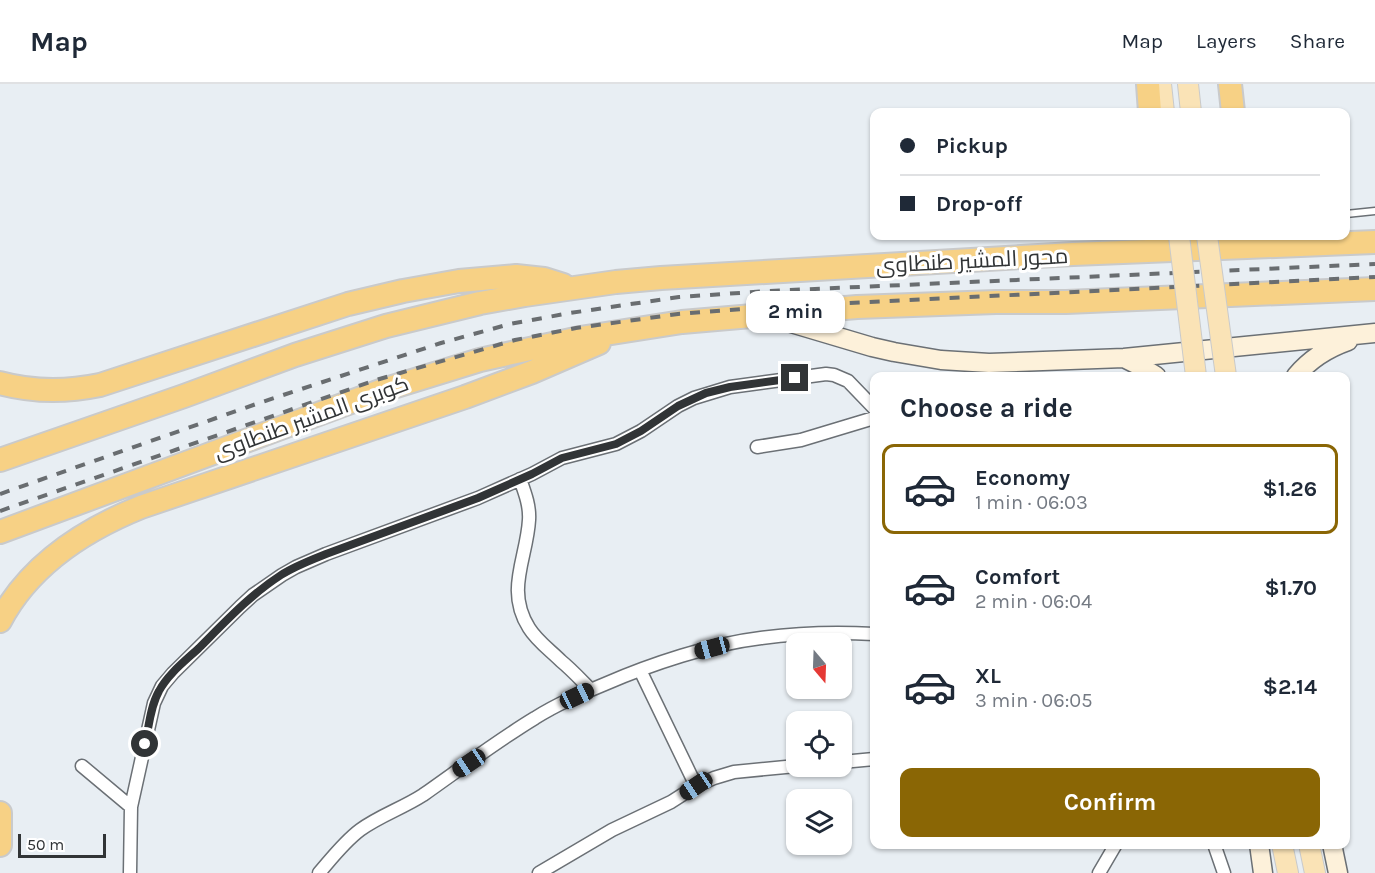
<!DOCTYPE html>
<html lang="en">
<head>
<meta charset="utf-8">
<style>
	body { margin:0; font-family:Karla,Cairo,sans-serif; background:#f6f6f7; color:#1f2937; height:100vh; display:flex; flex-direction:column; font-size:22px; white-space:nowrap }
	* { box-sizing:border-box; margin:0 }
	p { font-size:20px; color:#747a83 }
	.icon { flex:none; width:33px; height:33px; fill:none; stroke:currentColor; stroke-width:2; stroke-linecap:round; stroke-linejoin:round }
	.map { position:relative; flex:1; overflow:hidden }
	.sheet { position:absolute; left:870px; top:288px; width:480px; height:477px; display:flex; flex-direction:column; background:#fff; border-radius:12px; box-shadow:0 2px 4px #0004 }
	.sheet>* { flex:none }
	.banner { position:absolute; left:870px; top:24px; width:480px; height:132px; border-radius:12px; box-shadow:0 2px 4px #0004; display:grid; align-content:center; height:132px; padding:0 30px; background:#fff }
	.needle { width:39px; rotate:161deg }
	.fabs { position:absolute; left:786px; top:549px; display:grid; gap:12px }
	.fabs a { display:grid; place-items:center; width:66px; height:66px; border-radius:12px; background:#fff; box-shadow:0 2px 4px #0004; font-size:30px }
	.scale { position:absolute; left:18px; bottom:15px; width:88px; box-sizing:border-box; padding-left:6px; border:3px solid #313436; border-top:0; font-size:16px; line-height:21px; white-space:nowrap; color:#313436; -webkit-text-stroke:4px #fff; paint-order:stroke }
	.end { position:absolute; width:27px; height:27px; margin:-14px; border:8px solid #313436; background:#fff; box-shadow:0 0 0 3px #fff }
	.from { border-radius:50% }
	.bubble { position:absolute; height:42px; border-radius:12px; background:#fff; box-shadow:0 2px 4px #0004; font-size:20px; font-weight:700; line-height:42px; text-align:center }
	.car { position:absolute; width:18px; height:36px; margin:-18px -9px; border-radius:8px; box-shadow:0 0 4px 2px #0007; background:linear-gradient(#222 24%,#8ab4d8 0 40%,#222 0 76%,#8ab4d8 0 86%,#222 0) }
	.banner b { display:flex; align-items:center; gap:21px; height:57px; font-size:22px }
	.banner b+b { border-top:2px solid #e0e1e3 }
	.banner i { width:15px; height:15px; background:#1f2937 }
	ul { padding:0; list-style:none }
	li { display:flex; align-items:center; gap:18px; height:90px; margin:0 12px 9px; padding:0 18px; border:3px solid transparent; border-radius:12px }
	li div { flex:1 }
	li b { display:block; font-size:22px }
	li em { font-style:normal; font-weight:700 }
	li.on { border-color:#8a6605 }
	li>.icon { width:54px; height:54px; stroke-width:1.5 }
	h2 { padding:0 30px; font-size:27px; line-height:72px }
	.primary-button { display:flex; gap:12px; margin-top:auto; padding:12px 30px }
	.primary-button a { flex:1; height:69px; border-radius:12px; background:#8a6605; color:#fff; font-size:24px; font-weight:700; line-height:69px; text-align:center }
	header { display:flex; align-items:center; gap:36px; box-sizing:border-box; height:84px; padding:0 30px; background:#fff; border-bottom:2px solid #e0e1e3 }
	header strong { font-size:28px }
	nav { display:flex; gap:33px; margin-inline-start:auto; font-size:21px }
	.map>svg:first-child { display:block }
</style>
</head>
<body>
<header>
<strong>Map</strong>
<nav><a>Map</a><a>Layers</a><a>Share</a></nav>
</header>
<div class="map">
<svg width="1375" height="789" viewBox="0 0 1375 789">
	<rect width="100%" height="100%" fill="#e8eef3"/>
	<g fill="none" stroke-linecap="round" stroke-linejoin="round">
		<g stroke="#6b7075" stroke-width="9">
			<path id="lane" d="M1346,130L1375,127"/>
		</g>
		<g stroke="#6b7075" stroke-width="15">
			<path id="street" d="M757,363L801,356L874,334
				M520,395C525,409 530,422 529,436C527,474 505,506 529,544C537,557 550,566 561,577C572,586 581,596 591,606
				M640,586L696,702
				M842,678L874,675
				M82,682L131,723
				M1214,760L1224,789
				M130,789L131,723L154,619L162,602L173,589L240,523L253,511L282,491L296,483L326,470L478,414L532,390L562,374L616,360L641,347L678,322L694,314L730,303L826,290L834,291L848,297L874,324
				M319,789C332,774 344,758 360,746C379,732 403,724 423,711C460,685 497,657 535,634C557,620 581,610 605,600C651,580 711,560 761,554C798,549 837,548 874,550
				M539,789L612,746L671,718L696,702L714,694L734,688L796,682
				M1099,789L1116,760"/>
		</g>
		<g stroke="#6b7075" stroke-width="21">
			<path id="secondary" d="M771,233L872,263L894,268L941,276L989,279L1124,274L1375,249
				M1124,274L1138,281L1156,292
				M1296,292C1310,275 1328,264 1348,257
				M1259,760L1263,789
				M1332,760L1338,789"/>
		</g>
		<g stroke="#c9cacb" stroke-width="22">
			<path id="primary" d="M1161,0L1164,28
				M1188,0L1191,28
				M1282,760L1288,789
				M1309,760L1315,789"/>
		</g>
		<g stroke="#c9cacb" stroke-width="26">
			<path id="highway" d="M1148,0L1150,28
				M1230,0L1233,28
				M0,299C33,308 66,308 100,301L348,220L403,207L459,197L516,192L544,195L563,201
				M0,376L184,312L295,271L386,242L480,219L525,211L616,198L661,194L1073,170L1375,158
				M0,448L383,306L480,276L580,254L682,238L857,223L996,218H1066L1375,205
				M0,537C29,482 84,446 141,423L465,313L532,288L599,259
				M0,729V761"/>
		</g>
		<use href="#lane" stroke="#fff" stroke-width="6"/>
		<use href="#street" stroke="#fff" stroke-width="12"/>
		<use href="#secondary" stroke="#fdf1da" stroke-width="18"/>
		<use href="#primary" stroke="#fae3b6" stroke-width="20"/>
		<use href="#highway" stroke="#f7d185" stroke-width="22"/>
		<path stroke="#696d70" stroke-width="4" stroke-dasharray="10 10" stroke-linecap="butt" d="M0,410L259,319L441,259L510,240L570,229L679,213L768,207L1375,180
			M0,427L376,296L515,256L576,244L678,230L770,223L1375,193"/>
		<g stroke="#c9cacb" stroke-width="22" stroke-linecap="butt">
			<path id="primary-bridge" d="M1179,152L1196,292
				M1207,152L1226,292"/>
		</g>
		<use href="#primary-bridge" stroke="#fae3b6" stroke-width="20"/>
	</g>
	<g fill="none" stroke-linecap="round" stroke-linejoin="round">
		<path stroke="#313436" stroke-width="8" d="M145,660C149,643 150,623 159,607C168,590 185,577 199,564C225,538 250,511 281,491C295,482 311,476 326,470L478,414L532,390L562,374L616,360L641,347L678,322L706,309L730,303L795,294"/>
	</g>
	<g text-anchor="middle" stroke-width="6" stroke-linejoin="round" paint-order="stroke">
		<g font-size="22" fill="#313436" stroke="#fff">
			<text transform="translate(972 176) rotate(-3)" y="8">محور المشير طنطاوى</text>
			<text transform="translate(311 333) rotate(-20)" y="8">كوبرى المشير طنطاوى</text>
		</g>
	</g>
</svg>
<div class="fabs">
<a><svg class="needle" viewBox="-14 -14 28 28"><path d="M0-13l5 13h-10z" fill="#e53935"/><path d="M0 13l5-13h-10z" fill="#747a83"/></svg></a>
<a><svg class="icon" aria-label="locate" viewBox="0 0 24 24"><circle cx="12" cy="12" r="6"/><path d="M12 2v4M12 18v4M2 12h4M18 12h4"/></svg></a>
<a><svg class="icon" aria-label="layers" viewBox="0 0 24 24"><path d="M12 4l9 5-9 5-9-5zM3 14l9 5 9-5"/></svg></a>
</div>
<div class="scale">50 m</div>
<i class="end from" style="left:145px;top:660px"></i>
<i class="end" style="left:795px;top:294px"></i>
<div class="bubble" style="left:746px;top:207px;width:99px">2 min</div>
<i class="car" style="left:712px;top:564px;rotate:255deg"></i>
<i class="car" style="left:577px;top:612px;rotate:65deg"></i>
<i class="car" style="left:469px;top:679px;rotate:236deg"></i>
<i class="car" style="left:696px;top:702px;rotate:236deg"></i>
<div class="banner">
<b><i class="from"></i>Pickup</b>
<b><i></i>Drop-off</b>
</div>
<section class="sheet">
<h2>Choose a ride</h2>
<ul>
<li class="on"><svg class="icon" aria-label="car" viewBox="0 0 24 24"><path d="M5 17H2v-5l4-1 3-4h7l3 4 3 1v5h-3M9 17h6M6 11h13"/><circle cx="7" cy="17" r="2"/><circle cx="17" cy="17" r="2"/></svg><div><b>Economy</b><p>1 min · 06:03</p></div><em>$1.26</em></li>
<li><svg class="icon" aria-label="car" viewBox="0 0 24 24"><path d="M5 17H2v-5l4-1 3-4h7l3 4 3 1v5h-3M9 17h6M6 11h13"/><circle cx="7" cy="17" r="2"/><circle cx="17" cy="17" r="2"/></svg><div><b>Comfort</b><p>2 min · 06:04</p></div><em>$1.70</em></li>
<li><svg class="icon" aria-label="car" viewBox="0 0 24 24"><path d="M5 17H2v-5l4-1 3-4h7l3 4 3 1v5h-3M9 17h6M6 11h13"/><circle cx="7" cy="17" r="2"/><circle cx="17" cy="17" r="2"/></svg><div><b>XL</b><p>3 min · 06:05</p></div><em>$2.14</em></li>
</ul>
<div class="primary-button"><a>Confirm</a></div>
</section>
</div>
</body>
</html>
